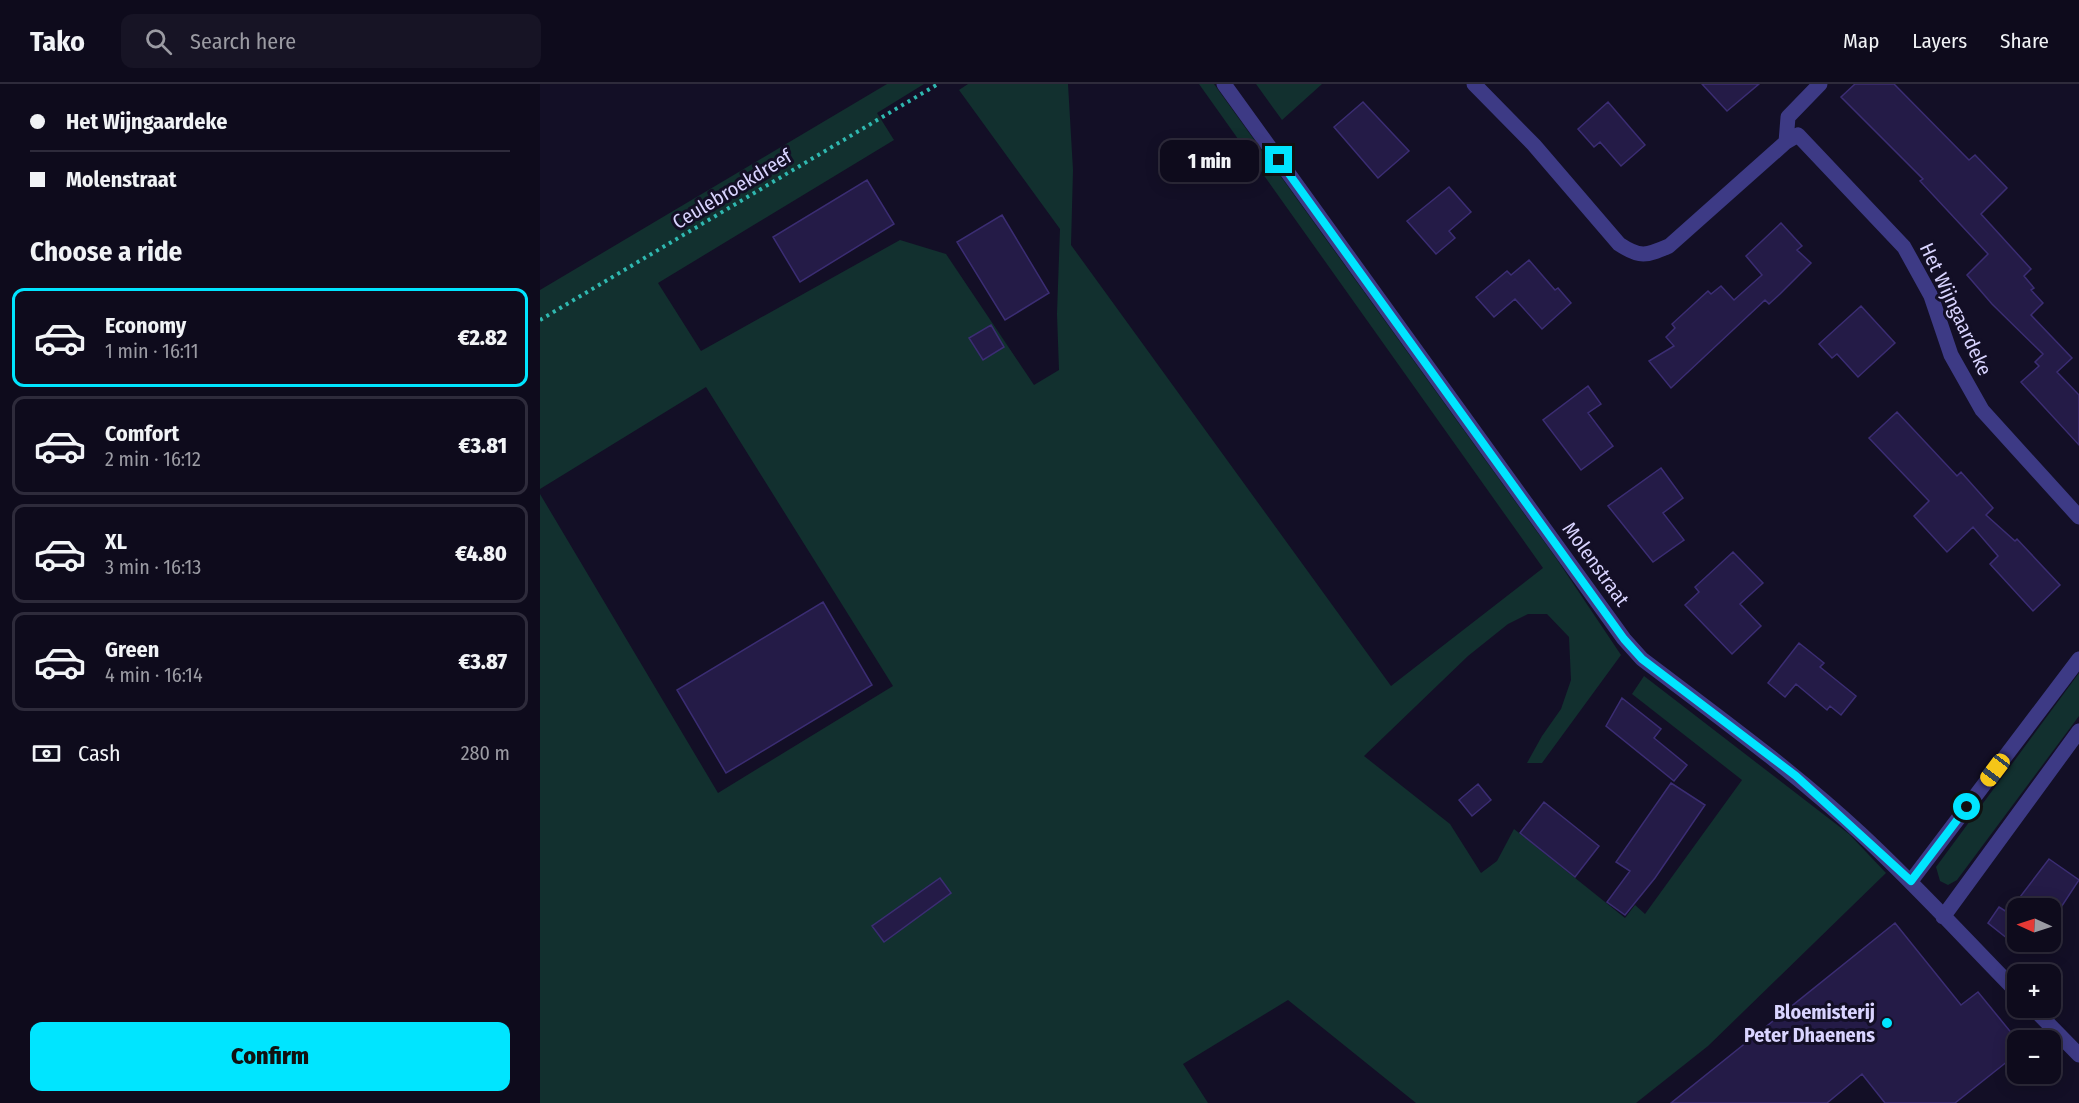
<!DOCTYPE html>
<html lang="en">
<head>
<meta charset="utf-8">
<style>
	body { margin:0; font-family:"Fira Sans Condensed",sans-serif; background:#171425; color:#f1f3f6; height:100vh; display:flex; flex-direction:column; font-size:22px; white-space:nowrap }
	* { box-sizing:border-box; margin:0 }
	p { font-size:20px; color:#9b9ba3 }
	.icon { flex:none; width:33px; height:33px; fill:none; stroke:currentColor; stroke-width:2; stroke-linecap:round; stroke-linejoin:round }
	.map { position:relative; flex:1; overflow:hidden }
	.side { display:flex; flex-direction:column; background:#0e0b1c; width:540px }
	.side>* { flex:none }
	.top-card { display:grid; align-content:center; height:132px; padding:0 30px; background:#0e0b1c }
	.needle { width:39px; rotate:273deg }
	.buttons { position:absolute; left:1467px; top:814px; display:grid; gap:12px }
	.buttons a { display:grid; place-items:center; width:54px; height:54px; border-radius:12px; background:#0e0b1c; box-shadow:0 3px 15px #0003,0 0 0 2px #2e2b3b; font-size:30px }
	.end { position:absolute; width:27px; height:27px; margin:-14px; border:8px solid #00e5ff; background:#111; box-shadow:0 0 0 3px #111 }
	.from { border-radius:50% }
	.bubble { position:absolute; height:42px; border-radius:12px; background:#0e0b1c; box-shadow:0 3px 15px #0003,0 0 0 2px #2e2b3b; font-size:20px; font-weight:800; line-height:42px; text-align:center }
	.car { position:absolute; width:18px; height:36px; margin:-18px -9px; border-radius:8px; box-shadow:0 0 4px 2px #0007; background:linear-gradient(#f5c518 24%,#345 0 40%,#f5c518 0 76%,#345 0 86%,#f5c518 0) }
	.top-card b { display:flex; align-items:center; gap:21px; height:57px; font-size:22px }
	.top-card b+b { border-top:2px solid #2e2b3b }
	.top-card i { width:15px; height:15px; background:#f1f3f6 }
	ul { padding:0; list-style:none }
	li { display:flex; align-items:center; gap:18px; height:99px; margin:0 12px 9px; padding:0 18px; border:3px solid #2e2b3b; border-radius:12px }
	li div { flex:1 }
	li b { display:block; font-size:22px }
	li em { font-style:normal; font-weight:800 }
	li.active { border-color:#00e5ff }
	li>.icon { width:54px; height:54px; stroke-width:1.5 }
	h2 { padding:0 30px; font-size:27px; line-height:72px }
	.pay { display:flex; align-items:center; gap:15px; height:66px; padding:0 30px; font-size:22px }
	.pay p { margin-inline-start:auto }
	.button { display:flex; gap:12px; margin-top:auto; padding:12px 30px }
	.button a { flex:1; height:69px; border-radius:12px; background:#00e5ff; color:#111; font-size:24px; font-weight:800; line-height:69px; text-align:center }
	header { display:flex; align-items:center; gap:36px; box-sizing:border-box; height:84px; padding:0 30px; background:#0e0b1c; border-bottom:2px solid #2e2b3b }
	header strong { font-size:28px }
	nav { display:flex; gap:33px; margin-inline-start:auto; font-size:21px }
	.search { width:420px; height:54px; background:#171425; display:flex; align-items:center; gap:15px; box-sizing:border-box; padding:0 21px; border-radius:12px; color:#9b9ba3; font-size:22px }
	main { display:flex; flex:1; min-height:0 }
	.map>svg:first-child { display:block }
</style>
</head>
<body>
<header>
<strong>Tako</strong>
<div class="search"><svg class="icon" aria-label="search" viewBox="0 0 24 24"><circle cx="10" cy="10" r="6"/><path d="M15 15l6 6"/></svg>Search here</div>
<nav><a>Map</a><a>Layers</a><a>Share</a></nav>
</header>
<main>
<section class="side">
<div class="top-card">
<b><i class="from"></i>Het Wijngaardeke</b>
<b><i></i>Molenstraat</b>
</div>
<h2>Choose a ride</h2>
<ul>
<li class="active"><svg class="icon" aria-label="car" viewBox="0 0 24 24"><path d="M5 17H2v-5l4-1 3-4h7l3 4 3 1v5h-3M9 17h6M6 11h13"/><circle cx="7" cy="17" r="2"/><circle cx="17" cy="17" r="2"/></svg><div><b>Economy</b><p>1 min · 16:11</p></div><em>€2.82</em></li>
<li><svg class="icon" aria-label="car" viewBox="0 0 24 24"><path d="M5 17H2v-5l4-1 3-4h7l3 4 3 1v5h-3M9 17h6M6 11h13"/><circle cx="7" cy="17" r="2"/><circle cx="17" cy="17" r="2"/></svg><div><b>Comfort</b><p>2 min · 16:12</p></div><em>€3.81</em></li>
<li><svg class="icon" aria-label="car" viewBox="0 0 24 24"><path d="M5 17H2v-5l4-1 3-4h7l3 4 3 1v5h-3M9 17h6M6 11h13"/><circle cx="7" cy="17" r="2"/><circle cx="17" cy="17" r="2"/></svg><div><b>XL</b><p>3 min · 16:13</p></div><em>€4.80</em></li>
<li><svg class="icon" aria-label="car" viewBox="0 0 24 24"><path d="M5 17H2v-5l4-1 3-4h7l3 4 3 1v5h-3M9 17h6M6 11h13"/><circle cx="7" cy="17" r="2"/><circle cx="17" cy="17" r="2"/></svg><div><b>Green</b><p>4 min · 16:14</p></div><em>€3.87</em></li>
</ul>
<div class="pay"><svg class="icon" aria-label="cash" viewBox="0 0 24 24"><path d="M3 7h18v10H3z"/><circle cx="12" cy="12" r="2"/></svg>Cash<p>280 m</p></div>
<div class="button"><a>Confirm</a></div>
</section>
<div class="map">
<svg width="1539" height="1019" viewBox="0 0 1539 1019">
	<rect width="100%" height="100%" fill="#130f26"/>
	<path fill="#12302f" d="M347,0H384L337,29L354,56L118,199L161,267L360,156L406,170L494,301L519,286L517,230L520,145L419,6L428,0H528L533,86L531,161L851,602L1003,484L659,0H674L1016,474L1081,571L1002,679H987L1002,652L1021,625L1031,596L1029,553L1007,530H988L968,540L928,572L824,672L910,740L941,789L957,777L974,745L1085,834L1095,821L1105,830L1202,696L1092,610L1104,592L1309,750L1346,789L1168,962L1096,1019H876L748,916L643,980L668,1019H0V410L178,709L353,602L166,303L0,405V206Z
		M716,0H782L742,36Z
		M1539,589V632L1417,796L1408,801L1400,797L1396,783Z"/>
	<path fill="#241b47" stroke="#3b2d73" stroke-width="1.5" d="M1162,0H1219L1187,27Z
		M1315,0H1354L1429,76L1435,71L1467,104L1441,130L1491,185L1484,192L1494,204L1491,206L1503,219L1491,231L1532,274L1517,288L1539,311V361L1481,298L1499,282L1495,278L1503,270L1452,220L1427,191L1448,170L1380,97L1383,95L1301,13Z
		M823,18L869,67L838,94L794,43Z
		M1068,18L1105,61L1081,82L1060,58L1054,63L1038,45Z
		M327,96L354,140L260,198L233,153Z
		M909,103L931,128L909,147L915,154L896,170L867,137Z
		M462,131L509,209L465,236L417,158Z
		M1241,139L1262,162L1257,166L1271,179L1240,210L1229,220L1225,216L1131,304L1109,277L1134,262L1126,253L1135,244L1132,240L1168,207L1171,210L1181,202L1194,216L1222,191L1206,172Z
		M989,176L1015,206L1018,204L1031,219L1002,245L975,215L954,233L936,213L967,187L971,191Z
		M1321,222L1355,259L1318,293L1297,270L1292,274L1279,260Z
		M451,241L464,263L443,276L429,254Z
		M1048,302L1061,320L1048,329L1073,362L1041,386L1003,336Z
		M1357,328L1417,392L1421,388L1453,424L1446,431L1475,457L1477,455L1520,501L1493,527L1450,480L1458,472L1433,443L1407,468L1374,432L1389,417L1329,354Z
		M1121,384L1143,414L1123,429L1144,456L1113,478L1068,422Z
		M1193,468L1223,499L1200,520L1221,542L1192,570L1145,521L1159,508L1155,503Z
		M283,518L332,601L186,689L137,606Z
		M1259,559L1284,579L1280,583L1316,612L1301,631L1290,622L1287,626L1256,600L1245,613L1228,599Z
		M1082,614L1121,645L1114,654L1147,681L1134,697L1066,642Z
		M1131,699L1165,721L1115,794L1085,831L1067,818L1090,787L1076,778Z
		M938,700L951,716L932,732L919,716Z
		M1004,718L1059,762L1035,793L980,749Z
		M1509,775L1539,796L1512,837L1510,825H1496L1480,813Z
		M400,794L411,809L344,858L332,842Z
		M1459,823L1478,835V863L1448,839Z
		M1355,839L1421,921L1438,908L1478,957V969L1415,1019H1345L1322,990L1287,1019H1131Z"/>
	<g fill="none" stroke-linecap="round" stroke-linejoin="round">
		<path stroke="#2fb8b0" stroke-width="4" stroke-dasharray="3 4.5" stroke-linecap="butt" d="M0,236L398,0"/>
		<path stroke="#3d3a85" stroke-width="15" d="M684,0L1084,555L1102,575C1176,631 1252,686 1320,749C1375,800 1425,855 1478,909
			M934,0L994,61L1079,160C1100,174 1106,172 1129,162L1246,58L1258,51L1364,163L1391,212L1411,271L1442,326L1539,433
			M1246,58L1248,33L1280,0
			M1371,797L1539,575
			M1403,833L1539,647
			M1493,924L1539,971"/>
	</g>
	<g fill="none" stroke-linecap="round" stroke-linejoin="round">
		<path stroke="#00e5ff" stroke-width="8" d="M739,76L1084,555L1102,575L1256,692L1371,797L1427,723"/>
	</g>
	<circle fill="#00e5ff" stroke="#130f26" stroke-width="2" cx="1347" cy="939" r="6"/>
	<g text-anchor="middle" stroke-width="6" stroke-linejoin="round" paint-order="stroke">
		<g font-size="20" fill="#d9d4ff" stroke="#130f26">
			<text transform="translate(192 105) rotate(-31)" y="7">Ceulebroekdreef</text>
			<text transform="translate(1416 225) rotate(65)" y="7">Het Wijngaardeke</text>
			<text transform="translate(1056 480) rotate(54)" y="7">Molenstraat</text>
		</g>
		<g font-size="20" font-weight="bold" fill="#d9d4ff" stroke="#130f26" text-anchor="end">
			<text x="1335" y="935">Bloemisterij<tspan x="1335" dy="23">Peter Dhaenens</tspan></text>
		</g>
	</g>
</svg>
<div class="buttons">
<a><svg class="needle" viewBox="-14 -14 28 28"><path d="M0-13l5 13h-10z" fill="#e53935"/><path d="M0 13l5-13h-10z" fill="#9b9ba3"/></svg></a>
<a>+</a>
<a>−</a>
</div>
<i class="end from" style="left:1427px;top:723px"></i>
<i class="end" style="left:739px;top:76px"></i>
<div class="bubble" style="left:620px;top:56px;width:99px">1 min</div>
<i class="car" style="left:1455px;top:686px;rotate:217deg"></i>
</div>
</main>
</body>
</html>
